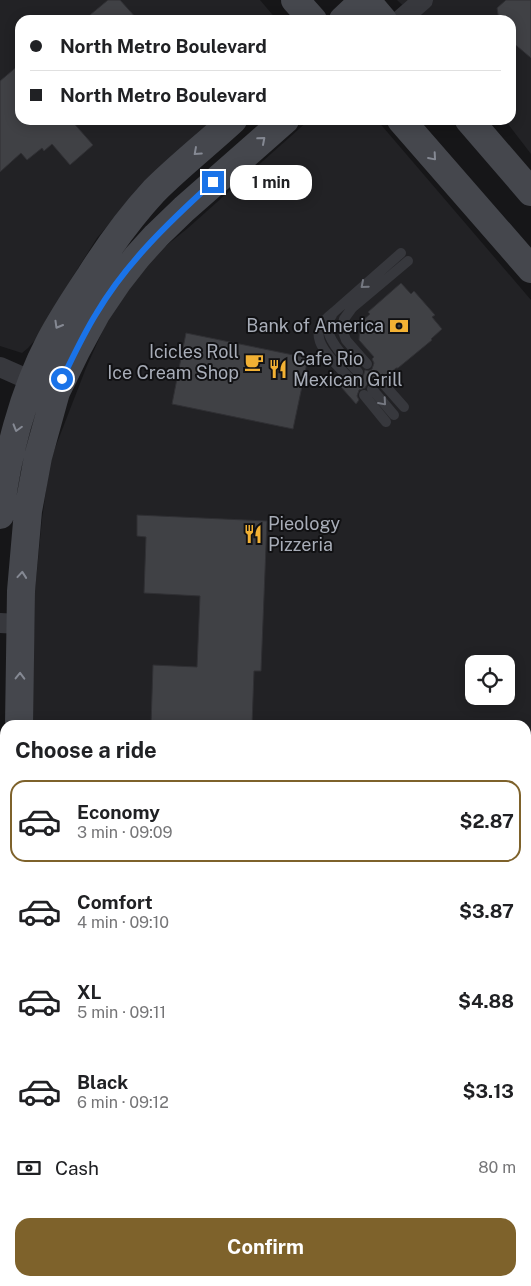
<!DOCTYPE html>
<html lang="en">
<head>
<meta charset="utf-8">
<style>
	body { margin:0; font-family:"Public Sans",sans-serif; background:#f2f2f2; color:#202124; height:100vh; display:flex; flex-direction:column; font-size:19px; white-space:nowrap }
	* { box-sizing:border-box; margin:0 }
	p { font-size:16px; color:#757577 }
	.icon { flex:none; width:28px; height:28px; fill:none; stroke:currentColor; stroke-width:2; stroke-linecap:round; stroke-linejoin:round }
	.map { position:relative; flex:1; overflow:hidden }
	.sheet { position:absolute; left:0px; top:720px; width:531px; height:566px; display:flex; flex-direction:column; background:#fff; border-radius:15px 15px 0 0; box-shadow:0 2px 12px #0003 }
	.sheet>* { flex:none }
	.banner { position:absolute; left:15px; top:15px; width:501px; height:110px; border-radius:15px; box-shadow:0 2px 12px #0003; display:grid; align-content:center; height:110px; padding:0 15px; background:#fff }
	.fabs { position:absolute; left:465px; top:655px; display:grid; gap:10px }
	.fabs a { display:grid; place-items:center; width:50px; height:50px; border-radius:10px; background:#fff; box-shadow:0 2px 12px #0003; font-size:25px }
	.end { position:absolute; width:22px; height:22px; margin:-11px; border:6px solid #1a73e8; background:#fff; box-shadow:0 0 0 2px #fff }
	.from { border-radius:50% }
	.bubble { position:absolute; height:35px; border-radius:15px; background:#fff; box-shadow:0 2px 12px #0003; font-size:16px; font-weight:700; line-height:35px; text-align:center }
	.banner b { display:flex; align-items:center; gap:18px; height:48px; font-size:19px }
	.banner b+b { border-top:1px solid #e0e0e0 }
	.banner i { width:12px; height:12px; background:#202124 }
	ul { padding:0; list-style:none }
	li { display:flex; align-items:center; gap:15px; height:82px; margin:0 10px 8px; padding:0 5px; border:2px solid transparent; border-radius:15px }
	li div { flex:1 }
	li b { display:block; font-size:19px }
	li em { font-style:normal; font-weight:700 }
	li.current { border-color:#7e622b }
	li>.icon { width:45px; height:45px; stroke-width:1.5 }
	h2 { padding:0 15px; font-size:22px; line-height:60px }
	.pay { display:flex; align-items:center; gap:12px; height:55px; padding:0 15px; font-size:19px }
	.pay p { margin-inline-start:auto }
	.action { display:flex; gap:10px; margin-top:auto; padding:10px 15px }
	.action a { flex:1; height:58px; border-radius:15px; background:#7e622b; color:#fff; font-size:20px; font-weight:700; line-height:58px; text-align:center }
	.map>svg:first-child { display:block }
</style>
</head>
<body>
<div class="map">
<svg width="531" height="1286" viewBox="0 0 531 1286">
	<rect width="100%" height="100%" fill="#161618"/>
	<path fill="#222225" fill-rule="evenodd" d="M0,0H260L277,20H20V120H213L117,215L97,238L48,316L37,338L28,348L22,353L0,346Z
		M397,0H531V154L505,120H511V20H418Z
		M309,120H377L531,300V1286H147L142,1281H526V725H32L35,590L42,519L50,461L86,368L107,321L130,287L151,258L188,228ZM474,664H506V696H474Z
		M5,1058V1157L0,1153V1075Z"/>
	<path fill="#404145" stroke="#303034" d="M108,0H120L138,20H84Z
		M506,0H531V58L511,41V20H499L497,8Z
		M20,64V120H71L93,145L70,165L52,144L44,151L42,148L27,160L21,153L0,172V81Z
		M401,283L411,294L414,291L435,315L432,317L442,329L431,339L432,340L398,368H396L386,377L383,374L377,376L375,378L374,383H368L365,388L359,390L357,396L359,400L356,404L341,387L345,383L348,386L354,384L357,379L363,377L365,370L369,371L372,369L374,363L372,359L374,357L359,340L360,323L370,314L368,312Z
		M186,333L308,358L293,429L172,404Z
		M137,515L267,521L261,671H254L252,725H151L153,665L197,667L200,596L144,593L146,537L137,536Z"/>
	<g fill="none" stroke-linecap="round" stroke-linejoin="round">
		<path stroke="#37383d" stroke-width="10" d="M332,315C331,317 329,319 328,322C324,339 348,361 358,372
			M367,364L346,340L342,329L344,319L352,308L408,261
			M350,379C339,366 312,345 320,327C323,321 329,316 334,312L401,253
			M381,381L404,407
			M372,389L394,415
			M364,395L386,422"/>
		<path stroke="#37383d" stroke-width="20" d="M400,20L423,0
			M0,367L43,386
			M0,623L20,624
			M0,1169L5,1173
			M123,1281L127,1286"/>
		<path stroke="#45474d" stroke-width="28" d="M295,0L313,20
			M366,0L383,20
			M343,20L364,0
			M401,120L531,269
			M469,120L531,192
			M0,515C6,458 23,392 50,341C62,318 76,297 90,276C109,246 130,217 154,191C179,166 207,144 233,120
			M19,725L21,591L28,511L38,457L56,392L76,351L96,314L119,280L137,257L156,236L184,209L285,120
			M0,1027L5,1002"/>
	</g>
	<defs><path id="oneway-chevron" d="M-2-3.5L2.5 0L-2 3.5" fill="none" stroke-width="1.6" stroke-linecap="round" stroke-linejoin="round" transform="scale(1.25)"/></defs>
	<g stroke="#858993">
		<use href="#oneway-chevron" transform="translate(262 140) rotate(-41)"/>
		<use href="#oneway-chevron" transform="translate(197 152) rotate(138)"/>
		<use href="#oneway-chevron" transform="translate(433 157) rotate(49)"/>
		<use href="#oneway-chevron" transform="translate(58 325) rotate(120)"/>
		<use href="#oneway-chevron" transform="translate(17 428) rotate(106)"/>
		<use href="#oneway-chevron" transform="translate(22 575) rotate(-85)"/>
		<use href="#oneway-chevron" transform="translate(20 676) rotate(-89)"/>
	</g>
	<g stroke="#757881">
		<use href="#oneway-chevron" transform="translate(364 285) rotate(139)"/>
		<use href="#oneway-chevron" transform="translate(383 402) rotate(49)"/>
	</g>
	<g fill="none" stroke-linecap="round" stroke-linejoin="round">
		<path stroke="#1a73e8" stroke-width="6" d="M62,379C73,357 83,335 96,314C126,263 169,222 213,182"/>
	</g>
	<defs>
		<g id="bank-bare" transform="scale(1.5)"><path d="M-6-4H6V4H-6ZM0-2.3a2.3 2.3 0 1 0 0 4.6a2.3 2.3 0 1 0 0-4.6Z" fill="#f2b134" stroke="#111113" stroke-width="2.5" paint-order="stroke"/></g>
		<g id="cafe-bare" transform="scale(1.5)"><path d="M-5.5-4.5H6V0H3Q3 3.5 0 3.5H-2.5Q-5.5 3.5-5.5 0ZM3-3.2v2h1.7v-2ZM-6 4.5H4V6H-6Z" fill="#f2b134" stroke="#111113" stroke-width="2.5" paint-order="stroke"/></g>
		<g id="restaurant-bare" transform="scale(1.5)"><path d="M-5-6h1v4h1v-4h1v4h1v-4h1v5L-1.5 .5V6h-2V.5L-5-1ZM5-6V6H3V1.5H1.5Q1.5-4 5-6Z" fill="#f2b134" stroke="#111113" stroke-width="2.5" paint-order="stroke"/></g>
	</defs>
	<g fill-rule="evenodd">
		<use href="#bank-bare" x="399" y="326"/>
		<use href="#cafe-bare" x="254" y="362"/>
		<use href="#restaurant-bare" x="278" y="369"/>
		<use href="#restaurant-bare" x="253" y="534"/>
	</g>
	<g text-anchor="middle" stroke-width="4" stroke-linejoin="round" paint-order="stroke">
		<g font-size="18" fill="#a8adb8" stroke="#111113" text-anchor="end">
			<text x="384" y="332">Bank of America</text>
			<text x="239" y="358">Icicles Roll<tspan x="239" dy="21">Ice Cream Shop</tspan></text>
			<text x="293" y="365" text-anchor="start">Cafe Rio<tspan x="293" dy="21">Mexican Grill</tspan></text>
			<text x="268" y="530" text-anchor="start">Pieology<tspan x="268" dy="21">Pizzeria</tspan></text>
		</g>
	</g>
</svg>
<div class="fabs">
<a><svg class="icon" aria-label="locate" viewBox="0 0 24 24"><circle cx="12" cy="12" r="6"/><path d="M12 2v4M12 18v4M2 12h4M18 12h4"/></svg></a>
</div>
<i class="end from" style="left:62px;top:379px"></i>
<i class="end" style="left:213px;top:182px"></i>
<div class="bubble" style="left:230px;top:165px;width:82px">1 min</div>
<div class="banner">
<b><i class="from"></i>North Metro Boulevard</b>
<b><i></i>North Metro Boulevard</b>
</div>
<section class="sheet">
<h2>Choose a ride</h2>
<ul>
<li class="current"><svg class="icon" aria-label="car" viewBox="0 0 24 24"><path d="M5 17H2v-5l4-1 3-4h7l3 4 3 1v5h-3M9 17h6M6 11h13"/><circle cx="7" cy="17" r="2"/><circle cx="17" cy="17" r="2"/></svg><div><b>Economy</b><p>3 min · 09:09</p></div><em>$2.87</em></li>
<li><svg class="icon" aria-label="car" viewBox="0 0 24 24"><path d="M5 17H2v-5l4-1 3-4h7l3 4 3 1v5h-3M9 17h6M6 11h13"/><circle cx="7" cy="17" r="2"/><circle cx="17" cy="17" r="2"/></svg><div><b>Comfort</b><p>4 min · 09:10</p></div><em>$3.87</em></li>
<li><svg class="icon" aria-label="car" viewBox="0 0 24 24"><path d="M5 17H2v-5l4-1 3-4h7l3 4 3 1v5h-3M9 17h6M6 11h13"/><circle cx="7" cy="17" r="2"/><circle cx="17" cy="17" r="2"/></svg><div><b>XL</b><p>5 min · 09:11</p></div><em>$4.88</em></li>
<li><svg class="icon" aria-label="car" viewBox="0 0 24 24"><path d="M5 17H2v-5l4-1 3-4h7l3 4 3 1v5h-3M9 17h6M6 11h13"/><circle cx="7" cy="17" r="2"/><circle cx="17" cy="17" r="2"/></svg><div><b>Black</b><p>6 min · 09:12</p></div><em>$3.13</em></li>
</ul>
<div class="pay"><svg class="icon" aria-label="cash" viewBox="0 0 24 24"><path d="M3 7h18v10H3z"/><circle cx="12" cy="12" r="2"/></svg>Cash<p>80 m</p></div>
<div class="action"><a>Confirm</a></div>
</section>
</div>
</body>
</html>
